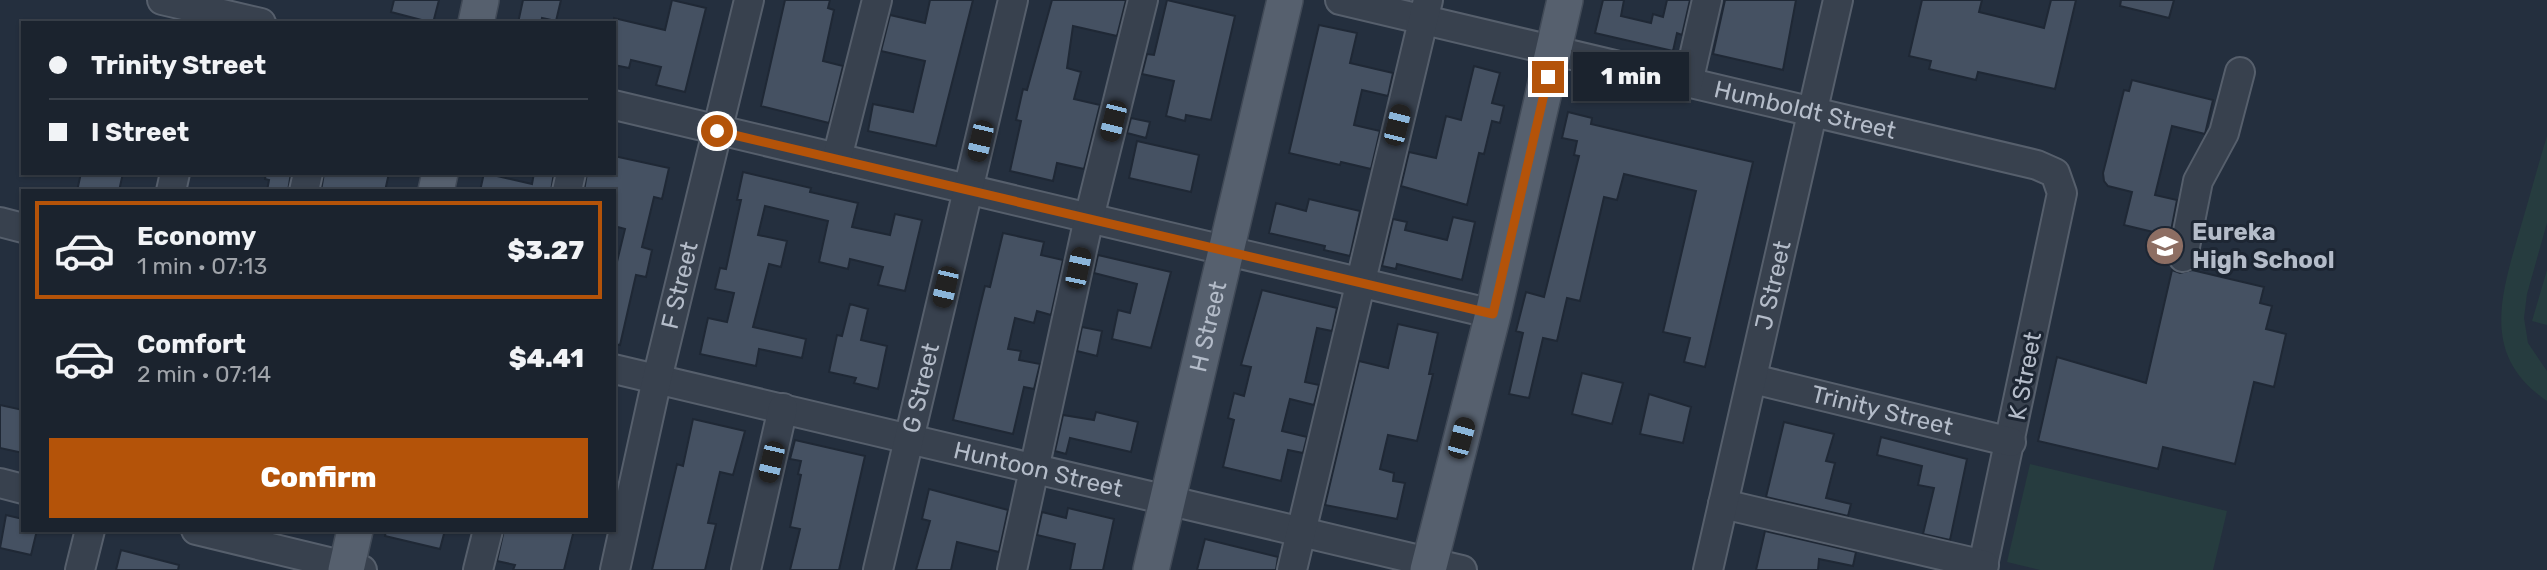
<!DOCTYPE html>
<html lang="en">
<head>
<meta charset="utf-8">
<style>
	body { margin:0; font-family:Rubik,sans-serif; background:#282f3a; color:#f1f3f6; height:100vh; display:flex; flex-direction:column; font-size:26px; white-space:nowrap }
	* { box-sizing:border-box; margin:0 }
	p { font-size:23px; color:#a0a4aa }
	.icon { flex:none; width:38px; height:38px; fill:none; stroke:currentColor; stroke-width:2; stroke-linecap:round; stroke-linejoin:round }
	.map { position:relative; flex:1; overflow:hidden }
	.drawer { position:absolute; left:21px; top:189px; width:595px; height:343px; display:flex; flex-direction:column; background:#1b232e; border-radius:0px; box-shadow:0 2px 5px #0004,0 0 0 2px #39404a }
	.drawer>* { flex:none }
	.guide { position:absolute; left:21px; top:21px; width:595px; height:154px; border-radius:0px; box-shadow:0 2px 5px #0004,0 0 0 2px #39404a; display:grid; align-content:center; height:154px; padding:0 28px; background:#1b232e }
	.end { position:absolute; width:32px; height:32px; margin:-16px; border:9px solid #b45309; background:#fff; box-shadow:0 0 0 4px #fff }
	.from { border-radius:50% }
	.bubble { position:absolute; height:49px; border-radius:0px; background:#1b232e; box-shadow:0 2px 5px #0004,0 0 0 2px #39404a; font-size:23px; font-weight:800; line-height:49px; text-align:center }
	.car { position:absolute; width:21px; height:42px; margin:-21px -10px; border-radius:9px; box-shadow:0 0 5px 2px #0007; background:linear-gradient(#222 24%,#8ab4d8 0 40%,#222 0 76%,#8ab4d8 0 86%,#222 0) }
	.guide b { display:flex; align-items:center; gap:24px; height:66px; font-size:26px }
	.guide b+b { border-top:2px solid #39404a }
	.guide i { width:18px; height:18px; background:#f1f3f6 }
	ul { padding:12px 0 0; list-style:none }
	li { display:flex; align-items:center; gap:21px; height:98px; margin:0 14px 10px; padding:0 14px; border:4px solid transparent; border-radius:0px }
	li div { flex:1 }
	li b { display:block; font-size:26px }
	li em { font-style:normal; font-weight:800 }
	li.current { border-color:#b45309 }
	li>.icon { width:63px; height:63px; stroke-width:1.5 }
	.button { display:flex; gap:14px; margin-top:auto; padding:14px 28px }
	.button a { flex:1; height:80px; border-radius:0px; background:#b45309; color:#fff; font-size:28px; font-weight:800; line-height:80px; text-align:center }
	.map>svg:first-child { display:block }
</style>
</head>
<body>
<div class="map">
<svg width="2547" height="570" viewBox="0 0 2547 570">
	<rect width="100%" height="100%" fill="#242f3e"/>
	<path fill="#263c3f" d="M2547,136V223L2527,294L2524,318L2528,343L2547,371V401C2482,357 2500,299 2518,236C2528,203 2537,169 2547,136Z
		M2547,270V325L2532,321Z
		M2030,464L2227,511L2213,570H2040L2007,562Z"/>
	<path fill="#455162" stroke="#1f2835" stroke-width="2" d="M394,0H439L433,23L391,12Z
		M523,0H561L556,21L542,18L541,23H518Z
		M672,0L706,8L685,92L656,85L661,67L631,60L629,68L614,65V18L665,30Z
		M785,0H830L828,8L834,10L823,61L843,66L829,123L761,106Z
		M930,0H973L936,146L868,131L873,104L913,112L925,61L881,51L890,15L925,23Z
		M1052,0H1126L1117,36L1073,26L1067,68L1081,72L1074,99L1100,105L1084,169L1057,163L1053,181L1010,171L1021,121L1016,120L1023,89L1027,90Z
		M1167,0L1235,16L1211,120L1186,115L1185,121L1166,116L1174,81L1142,74L1147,54L1154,55Z
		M1603,0H1624L1621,16L1651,23L1653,14L1663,17L1667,0H1690L1682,35L1677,33L1673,51L1595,33Z
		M1725,0H1796L1783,70L1713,54Z
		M1922,0H1982L1979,12L2044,28L2051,0H2076L2055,89L1978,72L1976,80L1929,69L1931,61L1909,56Z
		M2121,0H2174L2169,18L2120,6Z
		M1319,25L1357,33L1350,63L1393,73L1388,96L1362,90L1354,125L1380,131L1371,169L1341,162L1340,165L1289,153Z
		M1474,66L1500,73L1492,103L1504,106L1500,123L1492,121L1484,154L1479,153L1467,205L1401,186L1409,152L1436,158L1446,116L1461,120Z
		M2132,80L2213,100L2205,134L2172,126L2155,195L2177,200L2170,236L2124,225L2132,192L2108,186L2104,181L2103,173L2124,90L2129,91Z
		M1568,112L1592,118L1591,124L1753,162L1705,367L1684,362L1690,338L1663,332L1696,191L1624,174L1617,200L1604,197L1580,301L1567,298L1557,341L1543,338L1529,398L1509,394L1523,333L1516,331L1526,292L1544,297L1579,156L1574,155L1577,141L1562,138Z
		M1131,118L1150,122L1146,138L1127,133Z
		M1137,141L1199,155L1191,192L1129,178Z
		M614,156L669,168L662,199L654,197L642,247L652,250L646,277L636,275L620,345L614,344V274L625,229L614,226V191H584L587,173H614Z
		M743,172L811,188L810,192L858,203L852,227L890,235L895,214L922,220L905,291L878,285L883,267L850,259L848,269L819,262L828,221L765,206L758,235L787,241L781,267L769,264L753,327L806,339L802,358L759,349L756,366L700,354L708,318L727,322L734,293L715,289L720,268L726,269L741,200H737Z
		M81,173H123L119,191H77Z
		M266,173H291L288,191H267L269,180L265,179Z
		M324,173H389L385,191H321Z
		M484,173L532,184L534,173H554L551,191H480Z
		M1309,199L1360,211L1350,256L1324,250L1325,246L1269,233L1276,203L1306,211Z
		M1453,217L1475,222L1462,280L1397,264L1396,269L1382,266L1393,219L1407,222L1405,230L1447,240Z
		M1003,233L1044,242L1041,255L1063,260L1051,315L1037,311L1034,323L1015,318L1008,349L1021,351L1019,360L1040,364L1034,389L1024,387L1013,434L953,420L980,306L985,286L990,287Z
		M1098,255L1171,272L1151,348L1112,339L1118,310L1130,313L1137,284L1094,273Z
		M2172,270L2180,273L2192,270L2264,287L2260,303L2272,306L2266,329L2286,334L2274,387L2254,382L2235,464L2163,447L2158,469L2038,441L2057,357L2146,383Z
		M1262,290L1337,308L1332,331L1317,328L1305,382L1319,385L1314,405L1290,399L1282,431L1307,437L1303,453L1288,450L1281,481L1223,467L1234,420L1228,418L1234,393L1244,396L1251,367L1241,365Z
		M850,304L868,309L861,340L887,346L878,389L854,383L856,378L829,372L837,335L842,336Z
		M1398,324L1438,333L1429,374H1433L1417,441L1388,435L1380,469L1394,473L1393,481L1405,483L1397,519L1325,505L1359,361L1388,368Z
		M1082,327L1102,331L1097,356L1077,351Z
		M1582,373L1623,383L1612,424L1572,414Z
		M1649,394L1691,407L1683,443L1640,434Z
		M0,405L23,410V453L0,448Z
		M1096,412L1138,422L1131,452L1070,438L1066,454L1055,451L1063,415L1094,420Z
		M693,419L745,431L733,475L720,472L708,523L716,524L705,570H652L677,464L683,466Z
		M1784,422L1834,434L1826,461L1835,463L1826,498L1851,504L1848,516L1766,497Z
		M1881,437L1967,459L1950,540L1923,534L1934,488L1918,485L1922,466L1877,455Z
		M795,440L865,456L839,570H790L800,529L790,527L801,475L798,474L801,461L790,459Z
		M929,489L1008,510L999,552L957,542L951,570H916L930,521L922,519Z
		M1068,508L1114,519L1103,570H1070L1075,544L1037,535L1042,512L1066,518Z
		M6,515L23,519V530H37L31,555L0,548Z
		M386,530H445L440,549L385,536Z
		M504,530H574L564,570H513L515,565L497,561Z
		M1765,531L1856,552L1853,566L1819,559L1818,570H1756Z
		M1205,539L1278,557L1276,570H1197Z
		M121,550L179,565L178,570H116Z"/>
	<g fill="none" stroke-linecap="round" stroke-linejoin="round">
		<g stroke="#565f6c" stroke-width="32">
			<g id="minor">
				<path d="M162,0L261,23"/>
				<path id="s1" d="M1340,0L2037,165L2055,173L2062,193L1982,570"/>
				<path d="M1688,83L1707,0"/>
				<path d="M614,105L1493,314"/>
				<path d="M837,158L877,0"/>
				<path d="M171,191L175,173"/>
				<path d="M304,191L308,173"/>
				<path d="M567,191L571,173"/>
				<path d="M0,222L23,228"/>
				<path d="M2183,257L2198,181L2224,133L2240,72"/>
				<path id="s2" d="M614,369L1462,570"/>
				<path id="s3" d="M1753,379L2011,442"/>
				<path d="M0,483L23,489"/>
				<path d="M1723,504L1984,565"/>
				<path d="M196,530L362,570"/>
				<path d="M80,570L90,530"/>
				<path d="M478,570L488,530"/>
				<path id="s4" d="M615,570L657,379L749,0"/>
				<path d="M746,570L783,408"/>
				<path id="s5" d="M878,570L1013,0"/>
				<path d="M1012,570L1089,218L1143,0"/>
				<path d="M1292,570L1428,0"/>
				<path id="s6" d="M1708,570L1838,0"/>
			</g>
		</g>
		<g stroke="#414a57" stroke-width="38">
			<g id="major">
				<path d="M476,23L481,0"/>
				<path d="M436,191L440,173"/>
				<path d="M346,570L355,530"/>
				<path id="s7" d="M1151,570L1285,0"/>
				<path d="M1428,570L1493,314L1565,0"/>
			</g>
		</g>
		<use href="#minor" stroke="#38414e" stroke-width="28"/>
		<use href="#major" stroke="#56606e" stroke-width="35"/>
	</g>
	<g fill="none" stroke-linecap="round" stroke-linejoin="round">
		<path stroke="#b45309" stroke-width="9" d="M717,131L1493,314L1548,77"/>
	</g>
	<defs>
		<g id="school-disc" transform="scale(2.0125)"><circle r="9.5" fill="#8d6e63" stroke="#1d2633"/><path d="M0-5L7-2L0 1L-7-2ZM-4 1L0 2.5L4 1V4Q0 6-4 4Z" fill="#fff"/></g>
	</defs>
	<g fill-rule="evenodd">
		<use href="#school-disc" x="2165" y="246"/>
	</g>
	<g text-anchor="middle" stroke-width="6" stroke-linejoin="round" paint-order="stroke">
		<g font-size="24" fill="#b4bcc9" stroke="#1d2633">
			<text dy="8" stroke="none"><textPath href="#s1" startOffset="478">Humboldt Street</textPath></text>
			<text dy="8" stroke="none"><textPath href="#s4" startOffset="292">F Street</textPath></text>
			<text dy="8" stroke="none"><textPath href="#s6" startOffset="292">J Street</textPath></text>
			<text dy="8" stroke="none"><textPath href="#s7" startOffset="250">H Street</textPath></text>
			<text transform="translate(2025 376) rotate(-79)" y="8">K Street</text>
			<text dy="8" stroke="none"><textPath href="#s5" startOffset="187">G Street</textPath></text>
			<text dy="8" stroke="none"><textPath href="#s3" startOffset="133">Trinity Street</textPath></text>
			<text dy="8" stroke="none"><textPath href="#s2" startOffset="436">Huntoon Street</textPath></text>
		</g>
		<g font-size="24" font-weight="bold" fill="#b4bcc9" stroke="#1d2633" text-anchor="start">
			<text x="2192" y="240">Eureka<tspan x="2192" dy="28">High School</tspan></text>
		</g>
	</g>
</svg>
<i class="end from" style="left:717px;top:131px"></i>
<i class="end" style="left:1548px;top:77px"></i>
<div class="bubble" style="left:1573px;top:52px;width:116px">1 min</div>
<i class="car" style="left:1113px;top:121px;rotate:194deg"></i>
<i class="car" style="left:1397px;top:125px;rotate:14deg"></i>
<i class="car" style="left:980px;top:141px;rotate:193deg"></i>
<i class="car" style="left:1078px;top:268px;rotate:12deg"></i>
<i class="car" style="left:945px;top:287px;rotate:193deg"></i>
<i class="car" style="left:1461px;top:438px;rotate:15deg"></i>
<i class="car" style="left:771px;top:462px;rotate:193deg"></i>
<div class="guide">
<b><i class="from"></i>Trinity Street</b>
<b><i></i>I Street</b>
</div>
<section class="drawer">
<ul>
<li class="current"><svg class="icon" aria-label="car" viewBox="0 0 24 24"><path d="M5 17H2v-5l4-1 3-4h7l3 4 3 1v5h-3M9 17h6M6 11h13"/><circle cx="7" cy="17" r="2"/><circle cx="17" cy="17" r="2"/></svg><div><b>Economy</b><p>1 min · 07:13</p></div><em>$3.27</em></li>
<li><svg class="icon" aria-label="car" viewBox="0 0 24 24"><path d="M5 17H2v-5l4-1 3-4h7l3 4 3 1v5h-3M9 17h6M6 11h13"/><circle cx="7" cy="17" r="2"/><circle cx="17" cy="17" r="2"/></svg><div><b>Comfort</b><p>2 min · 07:14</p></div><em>$4.41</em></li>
</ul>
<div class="button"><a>Confirm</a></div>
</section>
</div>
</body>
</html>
